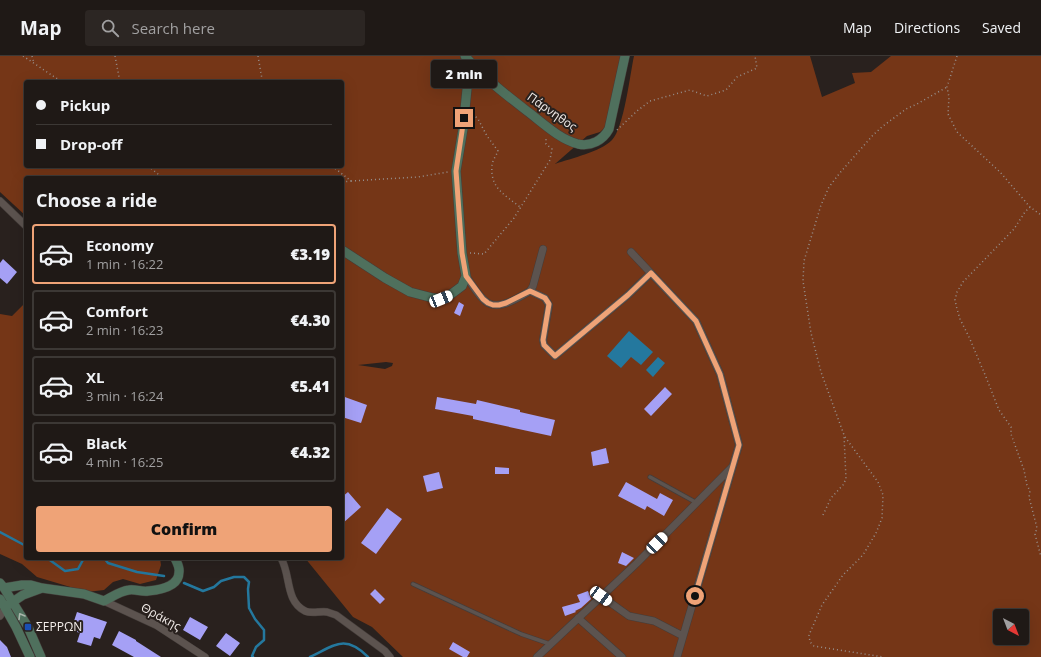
<!DOCTYPE html>
<html lang="en">
<head>
<meta charset="utf-8">
<style>
	body { margin:0; font-family:"Open Sans",sans-serif; background:#2c2623; color:#f1f3f6; height:100vh; display:flex; flex-direction:column; font-size:15px; white-space:nowrap }
	* { box-sizing:border-box; margin:0 }
	p { font-size:13px; color:#a1a0a1 }
	.icon { flex:none; width:22px; height:22px; fill:none; stroke:currentColor; stroke-width:2; stroke-linecap:round; stroke-linejoin:round }
	.map { position:relative; flex:1; overflow:hidden }
	.side { position:absolute; left:24px; top:120px; width:320px; height:384px; display:flex; flex-direction:column; background:#1f1916; border-radius:4px; box-shadow:0 4px 16px #0002,0 0 0 1px #3c3835 }
	.side>* { flex:none }
	.top-card { position:absolute; left:24px; top:24px; width:320px; height:88px; border-radius:4px; box-shadow:0 4px 16px #0002,0 0 0 1px #3c3835; display:grid; align-content:center; height:88px; padding:0 12px; background:#1f1916 }
	.needle { width:26px; rotate:138deg }
	.tools { position:absolute; left:993px; top:553px; display:grid; gap:8px }
	.tools a { display:grid; place-items:center; width:36px; height:36px; border-radius:4px; background:#1f1916; box-shadow:0 4px 16px #0002,0 0 0 1px #3c3835; font-size:20px }
	.end { position:absolute; width:18px; height:18px; margin:-9px; border:5px solid #efa377; background:#111; box-shadow:0 0 0 2px #111 }
	.from { border-radius:50% }
	.bubble { position:absolute; height:28px; border-radius:4px; background:#1f1916; box-shadow:0 4px 16px #0002,0 0 0 1px #3c3835; font-size:13px; font-weight:800; line-height:28px; text-align:center }
	.car { position:absolute; width:12px; height:24px; margin:-12px -6px; border-radius:5px; box-shadow:0 0 3px 1px #0007; background:linear-gradient(#fff 24%,#345 0 40%,#fff 0 76%,#345 0 86%,#fff 0) }
	.top-card b { display:flex; align-items:center; gap:14px; height:38px; font-size:15px }
	.top-card b+b { border-top:1px solid #3c3835 }
	.top-card i { width:10px; height:10px; background:#f1f3f6 }
	ul { padding:0; list-style:none }
	li { display:flex; align-items:center; gap:12px; height:60px; margin:0 8px 6px; padding:0 4px; border:2px solid #3c3835; border-radius:4px }
	li div { flex:1 }
	li b { display:block; font-size:15px }
	li em { font-style:normal; font-weight:800 }
	li.current { border-color:#efa377 }
	li>.icon { width:36px; height:36px; stroke-width:1.5 }
	h2 { padding:0 12px; font-size:18px; line-height:48px }
	.cta { display:flex; gap:8px; margin-top:auto; padding:8px 12px }
	.cta a { flex:1; height:46px; border-radius:4px; background:#efa377; color:#111; font-size:16px; font-weight:800; line-height:46px; text-align:center }
	header { display:flex; align-items:center; gap:24px; box-sizing:border-box; height:56px; padding:0 20px; background:#1f1916; border-bottom:1px solid #3c3835 }
	header strong { font-size:19px }
	nav { display:flex; gap:22px; margin-inline-start:auto; font-size:14px }
	.search { width:280px; height:36px; background:#2c2623; display:flex; align-items:center; gap:10px; box-sizing:border-box; padding:0 14px; border-radius:4px; color:#a1a0a1; font-size:15px }
	.map>svg:first-child { display:block }
</style>
</head>
<body>
<header>
<strong>Map</strong>
<div class="search"><svg class="icon" aria-label="search" viewBox="0 0 24 24"><circle cx="10" cy="10" r="6"/><path d="M15 15l6 6"/></svg>Search here</div>
<nav><a>Map</a><a>Directions</a><a>Saved</a></nav>
</header>
<div class="map">
<svg width="1041" height="601" viewBox="0 0 1041 601">
	<rect width="100%" height="100%" fill="#29211e"/>
	<path fill="#753617" fill-rule="evenodd" d="M0,0H623L608,69L600,76L587,80L555,108C572,102 600,96 612,84C624,72 630,18 634,0H810L822,41L855,27L852,17L871,16L891,0H1041V601H403L372,571L353,561L305,502H342V122H26V160L0,136ZM26,26H342V110H26ZM386,306L393,307L392,310L385,313L358,309ZM1000,560H1022V582H1000Z
		M26,246V502H160L161,509L156,524L140,528L123,523L113,526L104,534L87,536L37,521L22,508L0,498V258L12,260Z"/>
	<path fill="#24789e" d="M629,275L653,296L641,309L631,301L621,312L607,300Z
		M658,301L665,307L653,321L646,314Z"/>
	<g fill="none" stroke-linecap="round" stroke-linejoin="round">
		<path stroke="#24789e" stroke-width="2.5" d="M0,476L26,490
			M47,502L65,515L78,513L84,502
			M104,502L108,507L137,516L164,520
			M184,527L203,535L214,531L221,525L234,521H244L249,526L248,533L249,552L255,563L264,574V584L256,591L252,600L253,601
			M310,601C335,589 345,578 368,601"/>
	</g>
	<path fill="#a5a0f5" d="M3,203L17,216L7,228L0,222V207Z
		M459,246L464,249L460,260L454,257Z
		M665,331L672,338L651,360L644,353Z
		M342,340L367,349L361,367L342,361Z
		M437,341L476,348L477,344L520,354V356L555,364L551,380L473,363V360L435,353Z
		M606,392L609,407L593,410L591,396Z
		M495,411L509,412V418H495Z
		M439,416L443,432L427,436L423,420Z
		M626,426L657,443L660,437L673,444L664,460L647,450L645,454L618,440Z
		M348,436L361,451L342,468V441Z
		M387,452L402,463L376,498L361,487Z
		M622,496L634,502L626,510L618,507Z
		M375,533L385,543L380,548L370,538Z
		M588,535L591,543L581,552L575,555L576,556L565,560L562,551L580,546L577,539Z
		M77,556L107,566L100,583L94,581L91,590L77,586L80,577L71,574Z
		M190,561L208,571L200,584L183,574Z
		M119,575L136,584V585L161,601H134L112,589Z
		M226,577L240,587L230,600L216,590Z
		M0,584L7,591L11,601H0Z
		M453,586L470,596L467,601H463L449,593Z"/>
	<g fill="none" stroke-linecap="round" stroke-linejoin="round">
		<g stroke="#443d3a" stroke-width="5">
			<path id="lane" d="M650,421L697,447
				M413,528L521,578L550,588"/>
		</g>
		<g stroke="#443d3a" stroke-width="8">
			<path id="street" d="M0,145L26,170
				M631,196L696,265L720,318L739,389L677,601
				M466,220C472,228 479,242 488,247C501,254 519,241 530,235L545,242L549,249L543,284L544,289L555,300L628,239L651,217
				M530,235L533,230L543,193
				M281,502C291,519 285,545 305,555C311,558 320,555 327,556C330,557 333,558 336,559L385,595L390,601
				M601,540L629,560L654,565L683,580
				M104,545L156,569L205,601
				M0,560L6,551
				M578,562L622,601
				M537,601L637,507L732,411"/>
		</g>
		<g stroke="#443d3a" stroke-width="10">
			<path id="secondary" d="M465,0C483,21 505,38 527,55C543,67 559,83 578,88C591,91 603,84 609,73L625,0
				M342,194L385,222L410,236L433,242L441,243L450,239L462,230L466,220L462,197L456,115L463,73L467,33L471,7
				M0,527L4,532L28,571L41,601
				M4,532L22,529H31L42,532L84,538L104,545C112,541 120,535 129,534C135,533 142,536 148,535C159,534 179,531 179,516C180,511 177,507 175,502
				M0,543L16,571L30,601
				M8,549L23,539L42,532"/>
		</g>
		<path stroke="#97908d" stroke-width="1.5" stroke-dasharray="1 3" stroke-linecap="butt" d="M23,0L62,26
			M32,0L34,7
			M115,0L120,26
			M258,0L262,23L265,26
			M957,0L947,31L949,41L948,58L957,76L1000,116L1030,151L1041,159
			M473,58L478,63L487,80L498,95C496,100 492,105 492,110C490,132 505,139 520,151
			M617,74L637,55L650,45L690,34L707,40L726,34L737,21L757,12L755,0
			M148,110L163,122
			M332,110L351,125L342,126
			M351,125L418,121L448,116
			M1030,151L1025,156L1014,173L963,226L957,236L955,244L957,253L960,263L969,281L986,321L995,344L999,354L1011,371V378L1024,414L1027,429L1030,435L1029,441L1037,472L1035,478L1041,501
			M470,197L484,198L514,162L550,104L552,93L546,88V81
			M845,381L878,426L883,439L882,462L876,477L863,499L843,519L822,549L809,579L810,586L814,590L883,601
			M823,459L831,442L843,429L846,423L844,379L821,316L811,277L803,225L804,205L821,149L829,131L839,118L873,79L883,70L906,53L917,48L947,31"/>
		<use href="#lane" stroke="#5c534f" stroke-width="3.5"/>
		<use href="#street" stroke="#5c534f" stroke-width="7"/>
		<use href="#secondary" stroke="#4f705d" stroke-width="9"/>
	</g>
	<defs><path id="oneway-chevron" d="M-2-3.5L2.5 0L-2 3.5" fill="none" stroke-width="1.6" stroke-linecap="round" stroke-linejoin="round"/></defs>
	<use stroke="#aab5ab" href="#oneway-chevron" transform="translate(21 560) rotate(-121)"/>
	<g fill="none" stroke-linecap="round" stroke-linejoin="round">
		<path stroke="#efa377" stroke-width="5" d="M464,62L456,115L462,197L466,220L483,243L488,247L493,249H499L506,247L530,235L545,242L549,248L543,284L544,289L555,300L628,239L651,217L696,265L720,318L739,389L695,540"/>
	</g>
	<rect fill="#1a4fb4" stroke="#29211e" stroke-width="1.5" x="24" y="567" width="8" height="8" rx="2"/>
	<g text-anchor="middle" stroke-width="4" stroke-linejoin="round" paint-order="stroke">
		<g font-size="12" fill="#f4eeeb" stroke="#29211e">
			<text transform="translate(552 56) rotate(35)" y="4">Πάρνηθος</text>
			<text transform="translate(161 561) rotate(29)" y="4">Θράκης</text>
		</g>
		<g font-size="12" fill="#f4eeeb" stroke="#29211e" text-anchor="start">
			<text x="36" y="575">ΣΕΡΡΩΝ</text>
		</g>
	</g>
</svg>
<div class="tools">
<a><svg class="needle" viewBox="-14 -14 28 28"><path d="M0-13l5 13h-10z" fill="#e53935"/><path d="M0 13l5-13h-10z" fill="#a1a0a1"/></svg></a>
</div>
<i class="end from" style="left:695px;top:540px"></i>
<i class="end" style="left:464px;top:62px"></i>
<div class="bubble" style="left:431px;top:4px;width:66px">2 min</div>
<i class="car" style="left:441px;top:243px;rotate:68deg"></i>
<i class="car" style="left:657px;top:487px;rotate:45deg"></i>
<i class="car" style="left:601px;top:540px;rotate:126deg"></i>
<div class="top-card">
<b><i class="from"></i>Pickup</b>
<b><i></i>Drop-off</b>
</div>
<section class="side">
<h2>Choose a ride</h2>
<ul>
<li class="current"><svg class="icon" aria-label="car" viewBox="0 0 24 24"><path d="M5 17H2v-5l4-1 3-4h7l3 4 3 1v5h-3M9 17h6M6 11h13"/><circle cx="7" cy="17" r="2"/><circle cx="17" cy="17" r="2"/></svg><div><b>Economy</b><p>1 min · 16:22</p></div><em>€3.19</em></li>
<li><svg class="icon" aria-label="car" viewBox="0 0 24 24"><path d="M5 17H2v-5l4-1 3-4h7l3 4 3 1v5h-3M9 17h6M6 11h13"/><circle cx="7" cy="17" r="2"/><circle cx="17" cy="17" r="2"/></svg><div><b>Comfort</b><p>2 min · 16:23</p></div><em>€4.30</em></li>
<li><svg class="icon" aria-label="car" viewBox="0 0 24 24"><path d="M5 17H2v-5l4-1 3-4h7l3 4 3 1v5h-3M9 17h6M6 11h13"/><circle cx="7" cy="17" r="2"/><circle cx="17" cy="17" r="2"/></svg><div><b>XL</b><p>3 min · 16:24</p></div><em>€5.41</em></li>
<li><svg class="icon" aria-label="car" viewBox="0 0 24 24"><path d="M5 17H2v-5l4-1 3-4h7l3 4 3 1v5h-3M9 17h6M6 11h13"/><circle cx="7" cy="17" r="2"/><circle cx="17" cy="17" r="2"/></svg><div><b>Black</b><p>4 min · 16:25</p></div><em>€4.32</em></li>
</ul>
<div class="cta"><a>Confirm</a></div>
</section>
</div>
</body>
</html>
